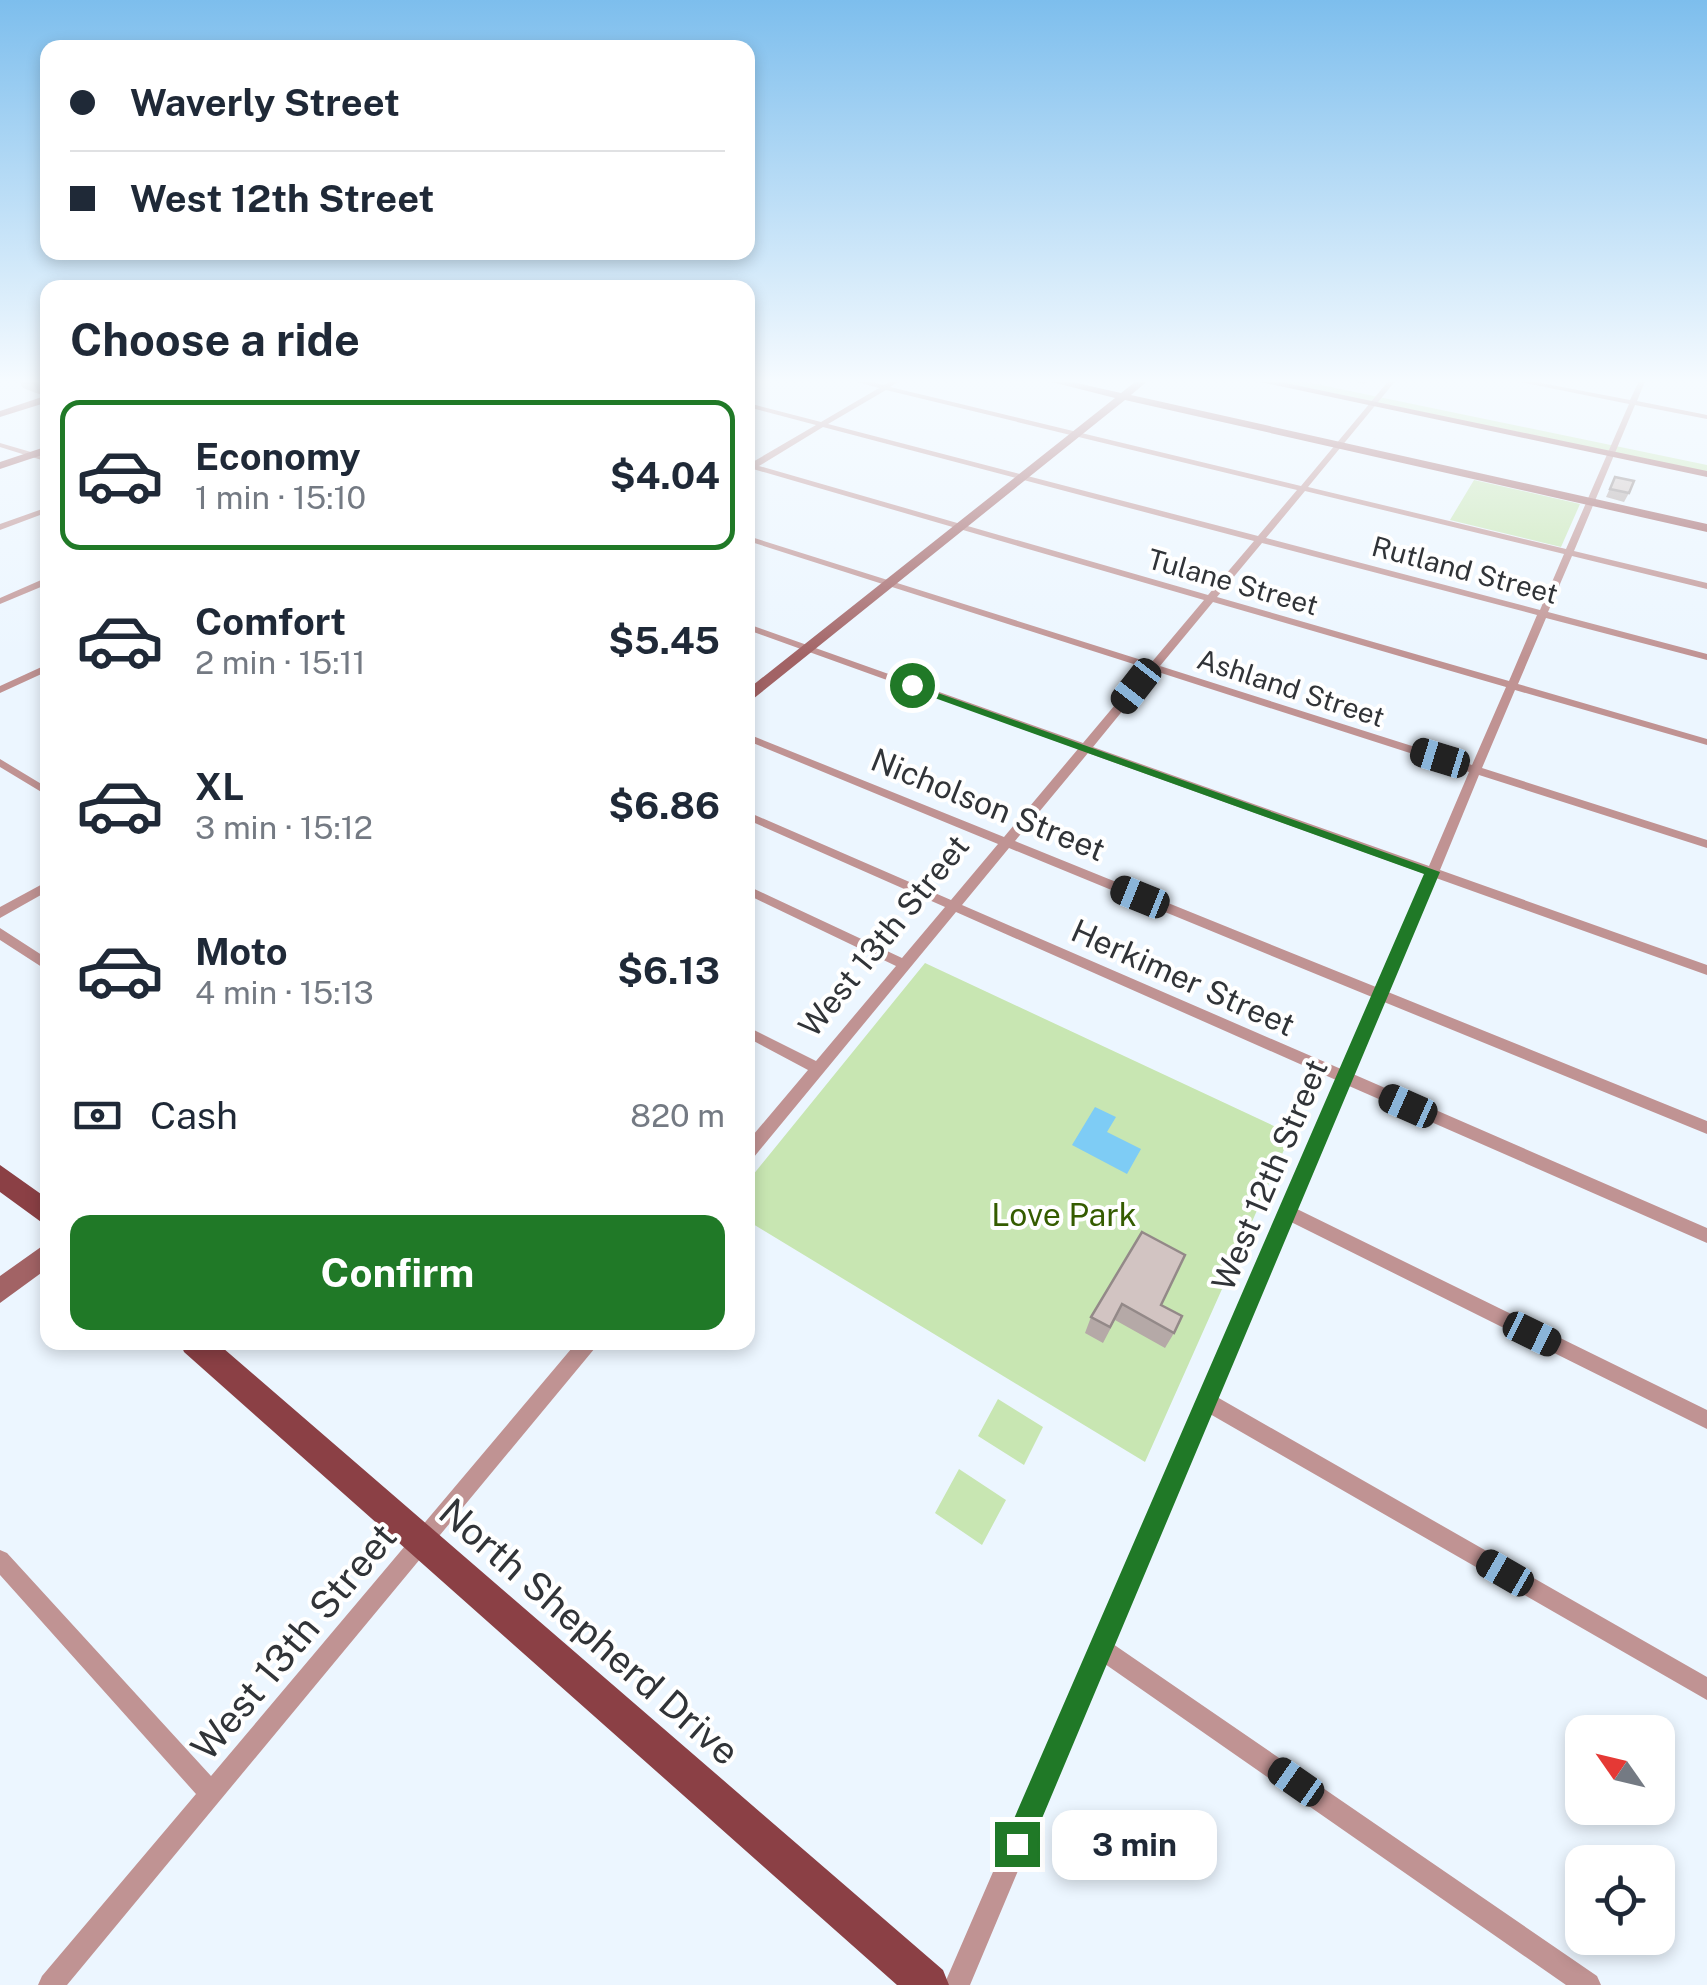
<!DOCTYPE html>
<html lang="en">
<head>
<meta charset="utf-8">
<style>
	body { margin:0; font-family:"Public Sans",sans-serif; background:#f6f6f7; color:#1f2937; height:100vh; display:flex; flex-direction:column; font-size:38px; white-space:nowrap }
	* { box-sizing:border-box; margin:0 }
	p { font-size:32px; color:#747a83 }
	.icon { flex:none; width:55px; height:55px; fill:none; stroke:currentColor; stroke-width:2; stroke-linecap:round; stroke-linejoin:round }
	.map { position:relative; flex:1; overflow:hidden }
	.details { position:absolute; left:40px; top:280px; width:715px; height:1070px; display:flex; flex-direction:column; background:#fff; border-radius:20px; box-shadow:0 5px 15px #0003 }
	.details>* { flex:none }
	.guide { position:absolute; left:40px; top:40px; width:715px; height:220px; border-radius:20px; box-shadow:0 5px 15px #0003; display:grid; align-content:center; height:220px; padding:0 30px; background:#fff }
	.needle { width:65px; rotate:304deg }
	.fabs { position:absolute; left:1565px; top:1715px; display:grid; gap:20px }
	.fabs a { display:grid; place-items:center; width:110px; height:110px; border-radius:20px; background:#fff; box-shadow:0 5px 15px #0003; font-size:50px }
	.end { position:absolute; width:45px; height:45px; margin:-22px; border:12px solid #207927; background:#fff; box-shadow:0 0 0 5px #fff }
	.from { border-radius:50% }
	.bubble { position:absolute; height:70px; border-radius:20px; background:#fff; box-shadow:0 5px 15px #0003; font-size:32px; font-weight:700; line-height:70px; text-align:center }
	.car { position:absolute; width:30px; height:60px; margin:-30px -15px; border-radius:12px; box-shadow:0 0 8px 2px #0007; background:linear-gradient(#222 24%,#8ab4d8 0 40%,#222 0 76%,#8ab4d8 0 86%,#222 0) }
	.guide b { display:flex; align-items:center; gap:35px; height:95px; font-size:38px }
	.guide b+b { border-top:2px solid #e0e1e3 }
	.guide i { width:25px; height:25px; background:#1f2937 }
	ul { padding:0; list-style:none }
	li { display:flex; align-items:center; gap:30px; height:150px; margin:0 20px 15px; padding:0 10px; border:5px solid transparent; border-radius:20px }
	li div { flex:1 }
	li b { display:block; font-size:38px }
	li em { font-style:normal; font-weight:700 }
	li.active { border-color:#207927 }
	li>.icon { width:90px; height:90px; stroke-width:1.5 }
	h2 { padding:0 30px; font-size:45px; line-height:120px }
	.pay { display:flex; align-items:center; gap:25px; height:110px; padding:0 30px; font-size:38px }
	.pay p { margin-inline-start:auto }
	.action { display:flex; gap:20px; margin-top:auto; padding:20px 30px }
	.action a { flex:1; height:115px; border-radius:20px; background:#207927; color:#fff; font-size:40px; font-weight:700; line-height:115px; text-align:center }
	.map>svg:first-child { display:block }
</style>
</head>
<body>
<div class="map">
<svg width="1707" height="1985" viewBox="0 0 1707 1985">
	<rect width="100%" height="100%" fill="#ecf6ff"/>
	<path fill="#c8e6b2" d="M1258,379H1292L1707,465V472Z
		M1474,480L1580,504L1561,547L1450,520Z
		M925,963L1291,1134L1145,1462L748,1221V1181Z
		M998,1399L1043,1427L1024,1465L978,1436Z
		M959,1469L1006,1500L982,1545L935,1513Z"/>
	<path fill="#7eccf5" d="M1095,1107L1116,1117L1107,1132L1141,1149L1127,1174L1072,1145Z"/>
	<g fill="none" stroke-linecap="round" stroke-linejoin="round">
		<path fill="#c09393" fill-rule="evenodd" d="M846,379H858L884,385L894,379H902L890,387L1301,486L1390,379H1397L1308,487L1566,549L1629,404L1506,379H1520L1630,400L1640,379H1646L1637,401L1707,415V419L1635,405L1574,551L1707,583V589L1572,556L1548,612L1707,654V660L1546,618L1518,684L1707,739V745L1515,690L1482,768L1707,840V848L1479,775L1440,870L1707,965V975L1436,878L1388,992L1707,1121V1134L1384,1002L1353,1074L1707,1228V1243L1349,1086L1297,1209L1707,1410V1429L1291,1222L1217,1397L1707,1677V1700L1210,1414L1113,1644L1597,1976L1601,1985H1566L1105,1664L970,1985H944L1336,1080L956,912L754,1157L748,1158V1141L808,1070L748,1038V1027L816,1061L896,966L748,895V886L902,958L945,907L748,820V812L951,900L998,844L748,741V734L1004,837L1078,749L748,630V624L1083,743L1146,668L748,541V536L1151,663L1204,600L753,469L748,470V463H751L816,425L748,407V403L821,422L879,388ZM886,390L1297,490L1258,536L828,424ZM823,427L1254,541L1208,595L759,466ZM1305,491L1564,554L1540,610L1266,538ZM1262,543L1537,615L1509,681L1217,597ZM1213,602L1506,687L1472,765L1160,666ZM1155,671L1469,772L1429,866L1093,747ZM1088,753L1425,874L1376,987L1015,841ZM1009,848L1372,997L1341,1069L962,905Z
			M1701,379H1707V382Z
			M0,443L48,457V462L0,447Z
			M48,507V512L0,530V524Z
			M48,577V584L0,604V598Z
			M48,664V671L0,693V686Z
			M0,759L48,788V796L0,767Z
			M48,881V891L0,918V907Z
			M0,928L48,959V971L0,940Z
			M577,1342H598L595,1348L67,1985H38L42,1976L196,1794L0,1575V1550L7,1553L211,1776Z"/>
		<path fill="#a26365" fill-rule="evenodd" d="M1040,379H1059L1121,393L1139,379H1150L1131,395L1707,524V532L1125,400L753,699L748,700V689L1115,398Z
			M1246,379H1266L1707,471V477Z
			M48,395V402L0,417V411Z
			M48,446V453L0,469V462Z
			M48,1242V1268L0,1303V1276Z"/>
		<path fill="#8b4045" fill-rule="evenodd" d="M0,1165L48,1199V1227L0,1192Z
			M180,1342H216L943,1970L949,1985H897L184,1352Z"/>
	</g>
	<path fill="#b5a9a7" d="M18,379H48V392L39,394L23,388Z
		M1341,379H1368L1364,384Z
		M1615,477L1629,493L1624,502L1606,497Z
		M1142,1232L1161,1305L1174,1333L1165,1348L1115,1320L1103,1343L1085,1333L1091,1317Z"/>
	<path fill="#938988" d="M31,379H48V392L39,394Z"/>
	<path fill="#d2c4c2" stroke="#938988" stroke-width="2.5" d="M1615,477L1634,481L1629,493L1610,489Z
		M1142,1232L1185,1255L1161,1305L1182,1316L1174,1333L1122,1304L1110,1327L1091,1317Z"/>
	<linearGradient id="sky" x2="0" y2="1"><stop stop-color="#7dbeed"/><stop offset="0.58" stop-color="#f6fbff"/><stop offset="1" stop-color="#f6fbff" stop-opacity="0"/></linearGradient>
	<rect width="1707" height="657" fill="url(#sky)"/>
	<path fill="#207927" d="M907,682L1440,872L1027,1854L1017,1858L1007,1854L1003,1844L1424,874L907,688Z"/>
	<g text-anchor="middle" stroke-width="8" stroke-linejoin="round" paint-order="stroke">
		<g font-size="28" fill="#313438" stroke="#fff">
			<text transform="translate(1465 570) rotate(15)" y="10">Rutland Street</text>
			<text transform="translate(1233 582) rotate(16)" y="10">Tulane Street</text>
			<text transform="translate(1291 688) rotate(18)" y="10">Ashland Street</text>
		</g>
		<g font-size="32" fill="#313438" stroke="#fff">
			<text transform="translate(988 805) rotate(22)" y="11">Nicholson Street</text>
			<text transform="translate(884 936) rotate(-51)" y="11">West 13th Street</text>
			<text transform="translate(1183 978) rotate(24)" y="11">Herkimer Street</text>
			<text transform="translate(1270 1175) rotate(-67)" y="11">West 12th Street</text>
		</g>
		<g font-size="32" fill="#355c00" stroke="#fff">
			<text x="1064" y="1226">Love Park</text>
		</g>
		<g font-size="38" fill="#313438" stroke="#fff">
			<text transform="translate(589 1632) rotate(41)" y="13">North Shepherd Drive</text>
			<text transform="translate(294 1642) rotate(-50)" y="13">West 13th Street</text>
		</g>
	</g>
</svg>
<div class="fabs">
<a><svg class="needle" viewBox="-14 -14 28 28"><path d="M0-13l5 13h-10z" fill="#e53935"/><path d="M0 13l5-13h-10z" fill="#747a83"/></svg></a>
<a><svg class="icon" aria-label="locate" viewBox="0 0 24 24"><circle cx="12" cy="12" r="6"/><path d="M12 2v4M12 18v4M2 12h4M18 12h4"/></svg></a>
</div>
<i class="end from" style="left:912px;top:685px"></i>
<i class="end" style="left:1017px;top:1844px"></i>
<div class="bubble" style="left:1052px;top:1810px;width:165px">3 min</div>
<i class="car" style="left:1136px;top:686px;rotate:218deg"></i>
<i class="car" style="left:1440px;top:758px;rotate:287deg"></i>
<i class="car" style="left:1140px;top:897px;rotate:292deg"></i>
<i class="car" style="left:1408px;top:1106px;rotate:294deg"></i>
<i class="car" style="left:1532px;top:1334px;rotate:116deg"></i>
<i class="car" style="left:1505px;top:1573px;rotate:300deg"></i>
<i class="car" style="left:1296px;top:1782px;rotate:305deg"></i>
<div class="guide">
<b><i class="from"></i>Waverly Street</b>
<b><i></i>West 12th Street</b>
</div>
<section class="details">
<h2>Choose a ride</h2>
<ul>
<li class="active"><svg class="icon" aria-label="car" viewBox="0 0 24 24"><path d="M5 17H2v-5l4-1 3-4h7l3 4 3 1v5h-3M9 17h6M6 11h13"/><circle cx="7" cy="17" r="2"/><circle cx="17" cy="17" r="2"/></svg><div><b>Economy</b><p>1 min · 15:10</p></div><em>$4.04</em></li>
<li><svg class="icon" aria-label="car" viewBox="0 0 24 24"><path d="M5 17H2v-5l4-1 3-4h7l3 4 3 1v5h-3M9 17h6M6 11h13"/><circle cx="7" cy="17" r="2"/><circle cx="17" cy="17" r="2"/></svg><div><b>Comfort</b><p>2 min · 15:11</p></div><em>$5.45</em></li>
<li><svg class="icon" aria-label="car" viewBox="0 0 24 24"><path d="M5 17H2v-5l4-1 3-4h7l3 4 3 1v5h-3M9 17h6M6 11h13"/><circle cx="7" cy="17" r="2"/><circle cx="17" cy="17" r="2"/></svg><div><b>XL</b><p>3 min · 15:12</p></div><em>$6.86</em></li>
<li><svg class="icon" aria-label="car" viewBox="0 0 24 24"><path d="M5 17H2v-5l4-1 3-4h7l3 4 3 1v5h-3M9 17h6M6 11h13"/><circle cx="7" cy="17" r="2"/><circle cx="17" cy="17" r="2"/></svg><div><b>Moto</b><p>4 min · 15:13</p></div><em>$6.13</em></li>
</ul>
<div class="pay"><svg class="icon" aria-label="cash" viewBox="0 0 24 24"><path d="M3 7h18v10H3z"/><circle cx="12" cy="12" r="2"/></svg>Cash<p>820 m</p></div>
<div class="action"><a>Confirm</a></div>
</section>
</div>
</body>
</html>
